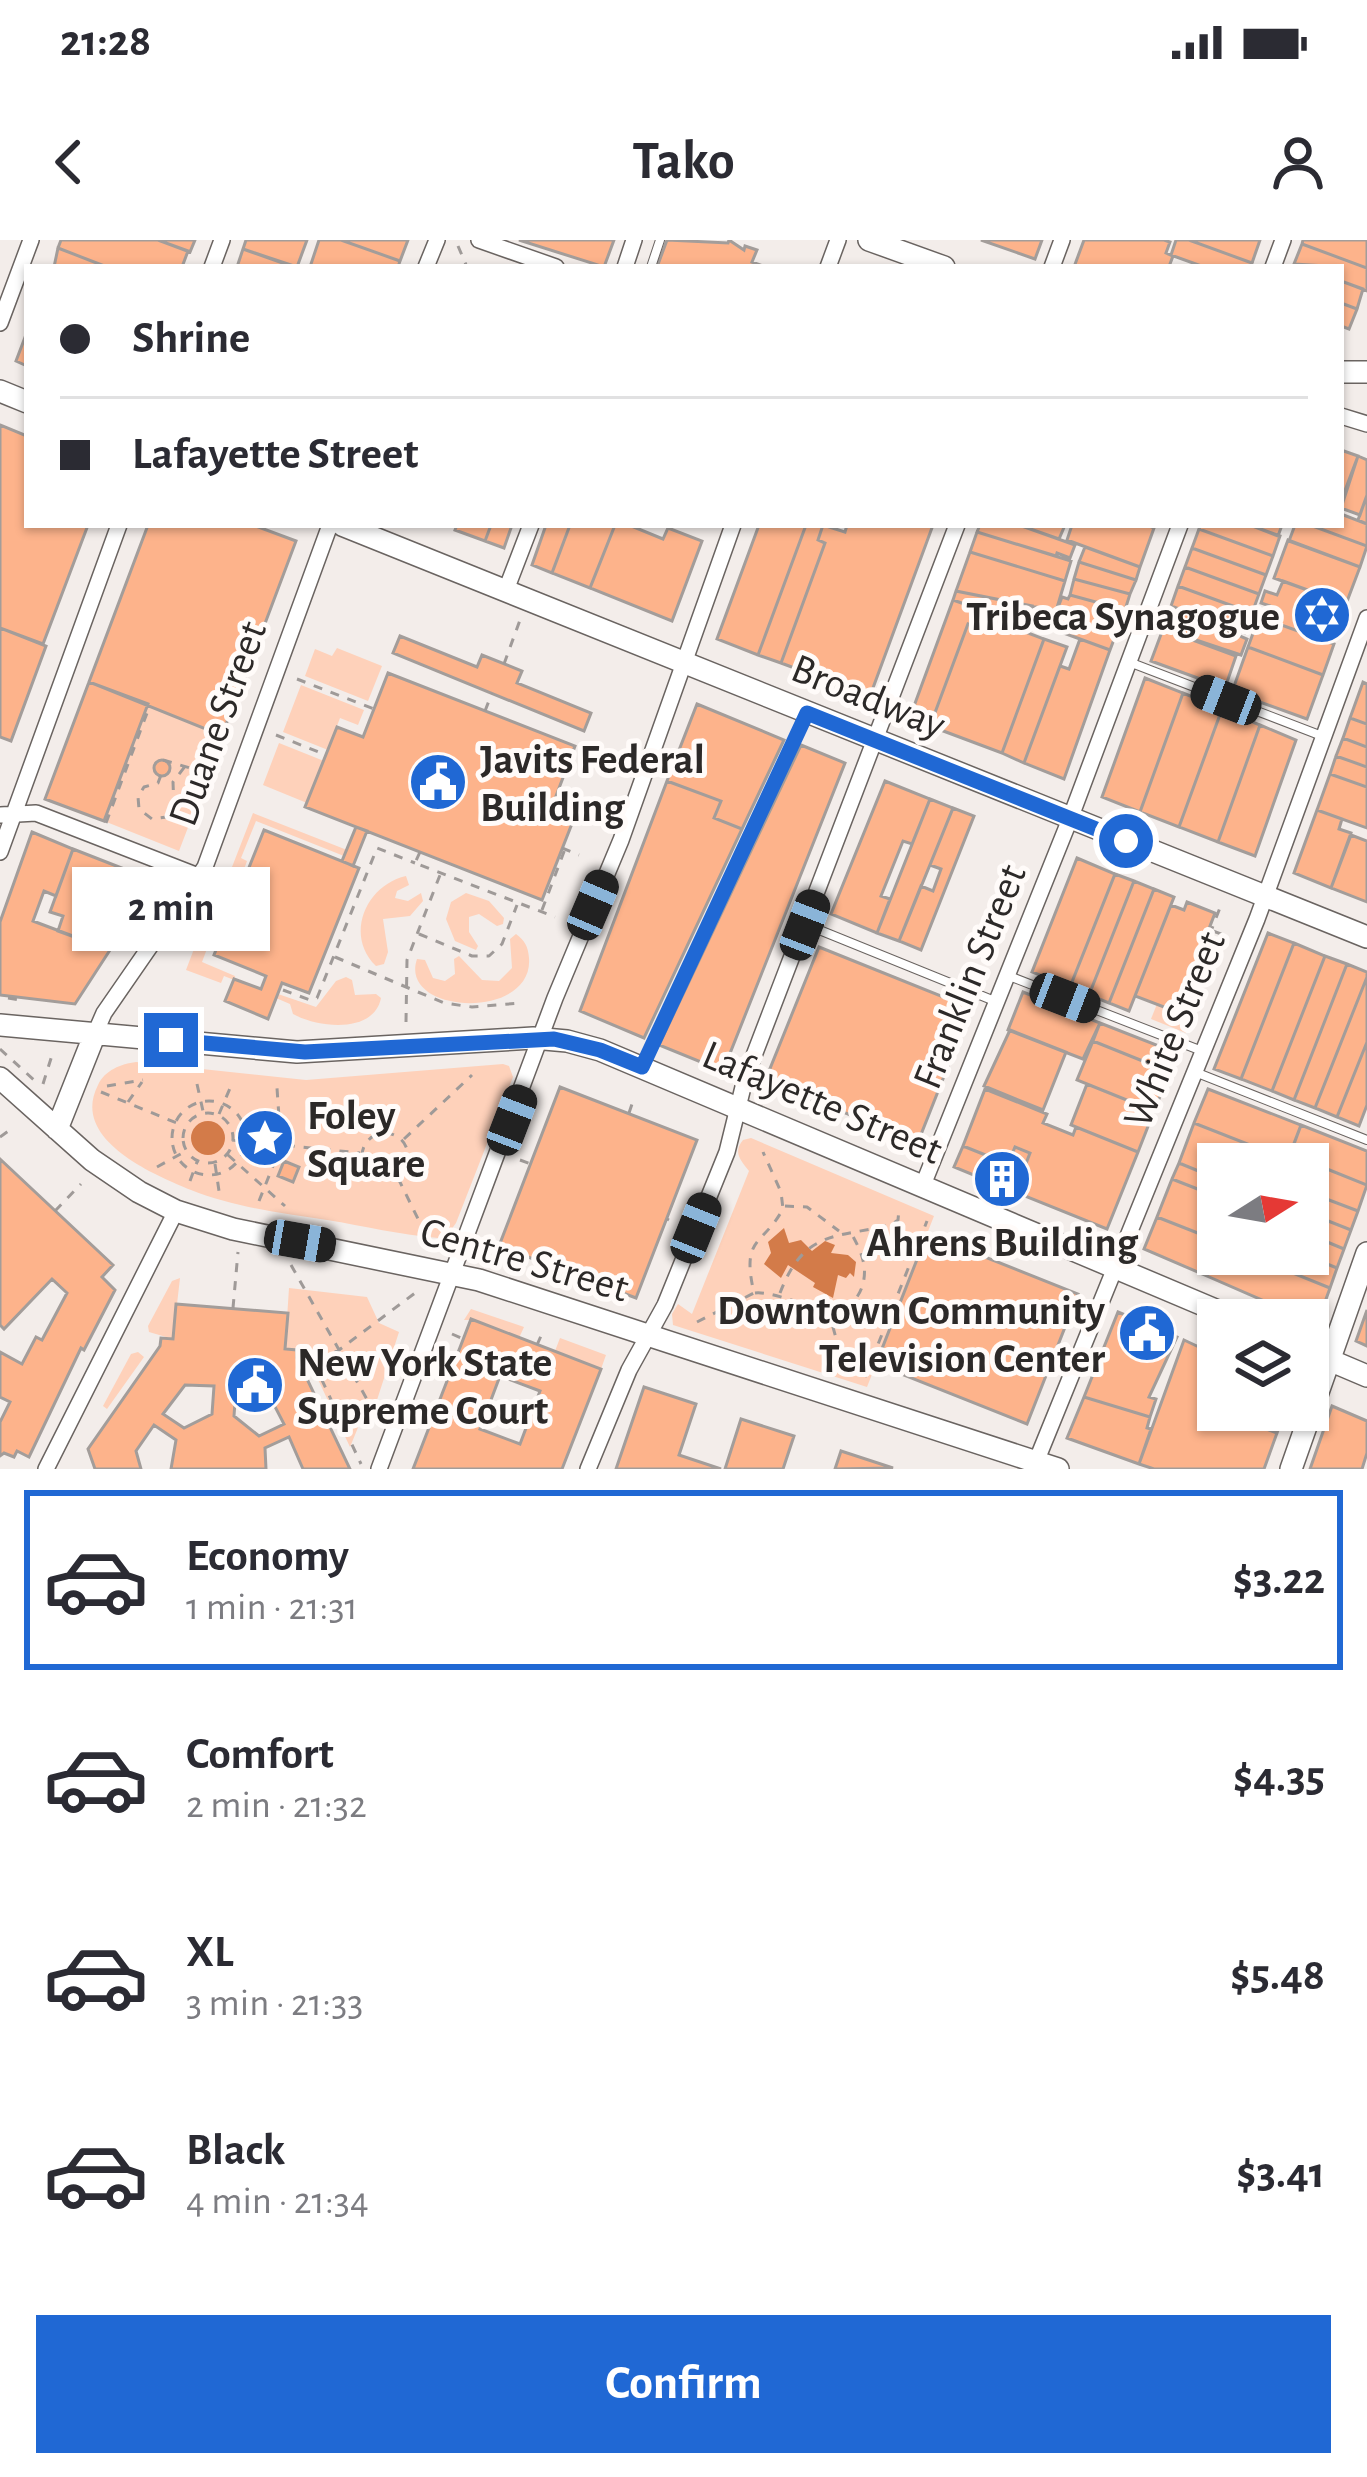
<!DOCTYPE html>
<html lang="en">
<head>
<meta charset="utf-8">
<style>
	body { margin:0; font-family:"Alegreya Sans",sans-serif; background:#f7f7f7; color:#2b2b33; height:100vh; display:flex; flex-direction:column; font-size:45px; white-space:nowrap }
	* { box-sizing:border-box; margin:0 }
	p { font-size:39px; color:#7c7c81 }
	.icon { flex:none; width:66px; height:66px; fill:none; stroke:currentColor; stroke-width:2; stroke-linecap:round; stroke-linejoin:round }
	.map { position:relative; height:1229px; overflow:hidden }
	.drawer { display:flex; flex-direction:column; background:#fff; flex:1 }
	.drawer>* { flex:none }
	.top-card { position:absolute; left:24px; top:24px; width:1320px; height:264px; border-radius:0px; box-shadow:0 3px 9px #0004; display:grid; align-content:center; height:264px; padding:0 36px; background:#fff }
	.needle { width:78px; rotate:79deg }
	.controls { position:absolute; left:1197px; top:903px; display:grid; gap:24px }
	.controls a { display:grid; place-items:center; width:132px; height:132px; border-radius:0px; background:#fff; box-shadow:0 3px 9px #0004; font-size:60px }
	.end { position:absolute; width:54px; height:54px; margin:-27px; border:15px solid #2068d4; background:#fff; box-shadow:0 0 0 6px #fff }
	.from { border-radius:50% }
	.bubble { position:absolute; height:84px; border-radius:0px; background:#fff; box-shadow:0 3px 9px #0004; font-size:39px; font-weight:700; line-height:84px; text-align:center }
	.car { position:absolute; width:36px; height:72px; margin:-36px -18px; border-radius:15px; box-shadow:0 0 9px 3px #0007; background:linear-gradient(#222 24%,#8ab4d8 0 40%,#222 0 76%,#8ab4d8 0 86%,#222 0) }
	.top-card b { display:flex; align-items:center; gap:42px; height:114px; font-size:45px }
	.top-card b+b { border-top:3px solid #e1e1e2 }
	.top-card i { width:30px; height:30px; background:#2b2b33 }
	ul { padding:21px 0 0; list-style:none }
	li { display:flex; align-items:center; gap:36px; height:180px; margin:0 24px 18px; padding:0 12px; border:6px solid transparent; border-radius:0px }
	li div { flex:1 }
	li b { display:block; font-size:45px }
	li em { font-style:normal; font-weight:700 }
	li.current { border-color:#2068d4 }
	li>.icon { width:108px; height:108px; stroke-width:1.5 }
	.cta { display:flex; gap:24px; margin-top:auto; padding:24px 36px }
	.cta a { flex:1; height:138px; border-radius:0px; background:#2068d4; color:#fff; font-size:48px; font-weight:700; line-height:138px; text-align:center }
	.status { display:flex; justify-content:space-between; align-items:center; height:84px; padding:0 60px; background:#fff; direction:ltr }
	.status svg { height:33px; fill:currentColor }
	header { display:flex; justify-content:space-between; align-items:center; height:156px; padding:0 36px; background:#fff; font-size:54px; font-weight:700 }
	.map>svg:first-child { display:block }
</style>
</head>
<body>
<div class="status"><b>21:28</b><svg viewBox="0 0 49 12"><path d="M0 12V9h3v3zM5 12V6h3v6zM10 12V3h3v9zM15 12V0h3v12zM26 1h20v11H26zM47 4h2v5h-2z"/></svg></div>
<header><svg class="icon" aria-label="back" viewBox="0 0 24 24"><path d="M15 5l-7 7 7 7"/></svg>Tako<svg class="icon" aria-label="person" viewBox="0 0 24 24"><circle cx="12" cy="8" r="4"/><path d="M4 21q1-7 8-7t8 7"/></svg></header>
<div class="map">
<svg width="1367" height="1229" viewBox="0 0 1367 1229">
	<rect width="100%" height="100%" fill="#f3edea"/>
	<path fill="#fed1ba" d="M337,408L382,426L368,461L305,436L315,409L332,416Z
		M301,445L364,470L358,485L340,478L328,510L283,492Z
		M148,464L223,496L179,611L104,581Z
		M279,503L324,521L307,563L263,545Z
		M253,573L347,610L344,616L256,581L241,618L247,621L243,632L232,627Z
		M406,636L409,645L397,651L395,658L408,661L421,653L423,661L410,676L383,679L388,712L384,724L376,726C344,695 366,645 406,636Z
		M466,653L489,661L504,678L503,684L497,686L479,674L469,677V692L478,706L476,710L455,701L446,679L451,662Z
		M218,663L230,667L226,679L219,677L202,722L235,736L234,740L224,736L221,743L186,730L208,672L214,673Z
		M516,694C525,701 528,706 529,718C534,781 398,775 417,719L425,720L433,738L445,741L455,734L454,719L459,716L482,740L499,741L512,728L510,699Z
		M346,737L352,740L355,755L376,754L381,758C374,794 318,788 293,774L290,764L276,758L278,754L316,767L336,741Z
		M1180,763L1186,770L1195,769L1186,793L1151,779L1157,764L1176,772Z
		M136,822L306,840L503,824L509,826L513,837L456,983L448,994L438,998C401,995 364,986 327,980C282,973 233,967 191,950C152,934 70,899 98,845C105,830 121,824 136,822Z
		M751,898L934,976L867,1147L673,1085L672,1074L678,1064L692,1074L749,931C740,920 733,912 743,900Z
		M180,1038L173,1099L149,1092L148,1086L172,1041Z
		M289,1048L367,1057L379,1083L399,1092L377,1160L366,1168L350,1207L313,1129L304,1133L297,1110L285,1109Z
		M471,1069L524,1087L519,1098L472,1080H464Z
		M560,1098L606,1115L601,1129L555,1111Z
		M138,1112L144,1117L107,1169L103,1166L131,1114Z"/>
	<path fill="#d37b49" d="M191 898a17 17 0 1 1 34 0a17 17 0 1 1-34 0Z
		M784,988L789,1003L801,1000L812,1011L825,1001L835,1005L831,1013L848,1015L856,1022L854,1037L850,1033L846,1038L838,1035L833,1058L813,1047L815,1043L788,1025L781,1038L764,1024L771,1013L768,1002Z"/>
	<path fill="#fdb38b" stroke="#a39d9a" stroke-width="3" fill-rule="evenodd" d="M61,0H158L188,11L182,27H107L58,8Z
		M158,0H195L190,12Z
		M246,0H307L297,27L243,9Z
		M319,0H341L400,21L398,27H310Z
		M341,0H408L400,21Z
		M519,0H614L604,27Z
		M667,0L728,3L729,0L744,10L745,6L757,10L752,22L766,27H657Z
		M981,0H1042L1035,19Z
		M1084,0H1164L1170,2L1166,13L1173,16L1170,24L1177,27H1074Z
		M1176,0H1189L1252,23L1250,27H1204L1171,15Z
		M1189,0H1260L1252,23Z
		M1303,0H1367V28L1302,4Z
		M1302,4L1367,28V51L1341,41V27L1294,24Z
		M58,8L107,27H54Z
		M243,9L294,27H237Z
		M1341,41L1363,49L1357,69L1341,63Z
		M1341,63L1357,69L1349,89L1341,86Z
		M27,92V126L16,121Z
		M0,185L27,196V285H88L43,404L0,388Z
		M1341,210L1358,216L1341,261Z
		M1358,216L1367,220V255L1360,275L1341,268Z
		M1367,255V284L1358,280Z
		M1341,274L1367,284V306L1310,285H1341Z
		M148,285H253L296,301L237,458L234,457L223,496L89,442Z
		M457,285H491L485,301L455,290Z
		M491,285H512L504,308L485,301Z
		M546,285H570L552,333L532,325Z
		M570,285H615L590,348L552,333Z
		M615,285H629L663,299L668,288L702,301L672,381L590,348Z
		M759,285H806L758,415L717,399Z
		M806,285H823L818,300L825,303L781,423L758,415Z
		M823,285L845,292L847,285H933L870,456L781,423L825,303L818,300Z
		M980,285H1019L1075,305L1070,318L1057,313L1056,316L977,292Z
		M1019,285H1065L1059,299Z
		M1072,285H1147L1154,288L1140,327L1067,300Z
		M1201,285H1250L1280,296L1273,316L1199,289Z
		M1250,285H1282L1278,296Z
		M1295,285H1310L1367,306L1360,327L1289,301Z
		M1199,289L1273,316L1266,335L1192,308Z
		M977,292L1071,321L1065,341L970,312Z
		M1288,300L1360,327L1346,364L1274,338Z
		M1085,307L1140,327L1136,340L1079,322Z
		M1192,308L1266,335L1259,354L1185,327Z
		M970,312L1065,341L1056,371L956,351Z
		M1079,322L1136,340L1130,354L1074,339Z
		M1185,327L1259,354L1252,373L1178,346Z
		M1074,339L1130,354L1125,370L1070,355Z
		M1283,341L1335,360L1320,399L1268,380L1273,367L1261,363L1265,351L1277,355Z
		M1178,346L1252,373L1245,393L1171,366Z
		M956,351L1032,366L1023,391L1044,399L1002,513L930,486L968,384L977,387L985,365L971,360L970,366L953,360Z
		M1070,355L1125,370L1110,410L1050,388L1062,357L1068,359Z
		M953,360L970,366L971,360L985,365L977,387L968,384L930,486L910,477Z
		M1171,366L1247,399L1241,415L1163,389Z
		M1259,377L1334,404L1323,435L1248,407Z
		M0,388L46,406L11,501L0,497Z
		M1163,389L1236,416L1225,448L1151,421Z
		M400,396L477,427L482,415L522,431L517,443L591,473L584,491L393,413Z
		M1044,399L1067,407L1024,523L1002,513Z
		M1080,399L1110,410L1064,539L1024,523L1060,426L1069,429Z
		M1248,407L1323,435L1307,479L1232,452Z
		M388,433L575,506L550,572L573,581L542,660L305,567L337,487L363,497Z
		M1145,438L1183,453L1140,572L1102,557Z
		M89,442L148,464L104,581L45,559Z
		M1363,442L1367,444V484L1350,478Z
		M1183,453L1222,469L1179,587L1140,572Z
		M697,464L784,500L742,589L714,578L721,561L667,541Z
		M1222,469L1260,485L1218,602L1179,587Z
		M1350,478L1367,484V507L1343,498Z
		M1260,485L1296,500L1255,616L1218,602Z
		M1343,498L1367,507V527L1336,516Z
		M801,505L845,523L723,831L659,805Z
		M1336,516L1367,527V547L1330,534Z
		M154 528a8 8 0 1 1 16 0a8 8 0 1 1-16 0Z
		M1330,534L1367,547V588L1317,570Z
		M667,541L721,561L714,578L742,589L644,798L580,771Z
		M885,541L930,559L912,604L903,601L881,656L890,659L877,693L831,674Z
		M930,559L953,568L899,701L877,693Z
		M953,568L974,576L921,710L899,701L921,646L933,651L941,629L930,625Z
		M1317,570L1342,579L1339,589L1351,593L1331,648L1294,633Z
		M356,587L367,591L353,626L342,621Z
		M264,590L359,628L309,753L282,743L268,779L225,761L234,739L261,749L266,736L214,715Z
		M32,592L73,609L56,656L44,651L33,681L110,710L75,764L0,755V682Z
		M1351,595L1367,601V662L1331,648Z
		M73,609L155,641L110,710L58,691L63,676L50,672Z
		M1077,618L1115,634L1070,747L1032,732Z
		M1115,634L1134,641L1089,755L1070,747Z
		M1134,641L1154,649L1109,763L1089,755Z
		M1154,649L1174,657L1129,771L1109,763Z
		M1187,662L1215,673L1177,772L1135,756L1171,665L1184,670Z
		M1268,693L1294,703L1241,839L1214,829Z
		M1294,703L1325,716L1272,851L1241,839Z
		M819,707L971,768L918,902L765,841Z
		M1325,716L1347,724L1294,860L1272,851Z
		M1347,724L1367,732V737L1315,868L1294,860Z
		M1367,737V802L1337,877L1315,868Z
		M1023,752L1100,783L1083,819L1008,790Z
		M1100,783L1177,813L1170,832L1093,801Z
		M1010,790L1066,812L1043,870L984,846Z
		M1093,801L1170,832L1154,871L1077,840Z
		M1367,802V865L1359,886L1337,877Z
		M1087,844L1154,871L1138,912L1071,885Z
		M560,847L697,900L636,1058L499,1006Z
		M985,849L1047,874L1043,883L1073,895L1076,887L1138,912L1107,989L1015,952L1030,913L1015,907L1008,924L963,906Z
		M1208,849L1301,885L1288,920L1194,883Z
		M1194,883L1288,920L1286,924H1218V939L1179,923Z
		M1301,885L1367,911V945L1290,914Z
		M963,906L1008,924L1015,907L1030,913L1015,952L954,927Z
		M0,919L113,1025L102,1037L115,1050L84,1110L81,1108L29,1217L17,1211L14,1217L4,1213L0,1216V1182L10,1162L0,1157V1112L22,1124L36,1097L42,1100L67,1053L52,1039L4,1089L0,1085Z
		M1302,919L1367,945L1358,971L1308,952V924H1300Z
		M284,921L299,927L293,942L278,936Z
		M1179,923L1218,939V957L1172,939Z
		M1172,939L1218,957V1001L1157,977Z
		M1308,952L1358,971L1351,990L1308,973Z
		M1308,973L1351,990L1344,1009L1308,994Z
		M1157,977L1218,1001L1207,1036L1144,1009Z
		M927,994L1078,1054L1027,1184L876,1124Z
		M1308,994L1344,1009L1337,1028L1302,1014H1308Z
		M1218,1009V1014H1266L1263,1021L1330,1048L1317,1084L1207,1036Z
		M1266,1014H1302L1337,1028L1330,1048L1263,1021Z
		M176,1064L288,1073L285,1109L297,1110V1118L350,1229H303L289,1197L265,1208L266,1229H171L176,1200L154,1185L136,1211L141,1229H95L88,1209L160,1106L161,1098L173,1099ZM185,1145L214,1146L212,1174L184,1188L163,1174ZM236,1148L269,1155L284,1184L259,1196L234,1176Z
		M1367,1070V1106L1356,1101Z
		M1118,1072L1177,1097L1149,1157L1156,1159L1150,1177L1084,1157Z
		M471,1079L601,1129L562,1229H413ZM500,1136L540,1151L520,1204L480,1189Z
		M1184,1100L1218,1116V1170H1231L1235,1172L1234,1177L1277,1193L1264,1229H1154L1139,1224Z
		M644,1147L696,1164L679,1215L721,1229H616Z
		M1084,1157L1150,1177L1147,1188L1151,1189L1139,1224L1067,1198Z
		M1332,1166L1367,1181V1213L1362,1229H1310Z
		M1231,1170H1285L1277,1193L1234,1177L1235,1172Z
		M741,1179L794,1196L783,1229H725Z
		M841,1211L893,1228L835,1229Z"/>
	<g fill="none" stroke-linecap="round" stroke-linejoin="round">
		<g stroke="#6a6461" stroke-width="10">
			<path id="lane" d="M651,27L660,0
				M1129,422L1322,496
				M807,685L997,762
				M1009,736L1202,811
				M643,825L806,474
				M1195,832L1367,900"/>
		</g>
		<g stroke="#6a6461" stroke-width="18">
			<path id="street" d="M479,0L556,27
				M212,27L222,0
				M426,27L437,0
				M625,27L634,0
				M828,27L838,0
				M1052,27L1062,0
				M1273,27L1283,0
				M0,83L31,0
				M1341,176L1367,184
				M506,350L531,285
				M0,575L36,573L198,636
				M0,612L119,285
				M94,796L104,773L205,627L330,285
				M923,945L1070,579L1180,285
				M1036,1222L1257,679L1367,378
				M46,1229L176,971
				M379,1229L555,758L621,600L733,285
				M588,1229L629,1130L665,1065L727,912L745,839L957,285"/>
		</g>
		<g stroke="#6a6461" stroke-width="24">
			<path id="secondary" d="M869,0L944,27
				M1341,132H1367
				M0,151L27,162
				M342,285L1367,697
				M0,785L297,812L533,798L567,801L600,810L1239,1080
				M0,838L92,920L139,952L176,971L233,989L479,1040L1058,1229
				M57,889L94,796
				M1308,1111L1367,1136
				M1291,1229L1367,1013"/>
		</g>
		<path stroke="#9f9a98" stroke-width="3" stroke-dasharray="9 9" stroke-linecap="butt" d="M458,6L467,27
			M504,424L520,380
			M297,439L374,469
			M485,471L492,453
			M276,495L326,515
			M163,520L214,535
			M161,535L158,543L144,547L138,557L139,569L152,579L167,577L174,569L173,542L186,525
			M106,583L150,465
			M562,608L579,615
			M420,612L415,623L555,677
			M219,641L241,649
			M542,670L565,609
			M1213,691L1229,697
			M419,694L472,716H489L502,704L517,665
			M335,717L444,763L472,767L522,763
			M1201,723L1216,729
			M283,750L310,760L317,758L377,608L415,623
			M1205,754L1190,746L1221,665
			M8,758L19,760L21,765
			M406,782L407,720L440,635
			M0,809L34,840
			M43,844L53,812
			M197,844L203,871
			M107,846L143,840
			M101,852L184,886
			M172 898a37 37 0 1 1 74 0a37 37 0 1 1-74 0Z
			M128,862L142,842
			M629,873L633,861
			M183 898a25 25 0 1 1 50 0a25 25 0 1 1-50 0Z
			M219,874L231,846
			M362 916a23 23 0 1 1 46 0a23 23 0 1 1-46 0Z
			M0,897L14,887
			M404,899L472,835
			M232,900L360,913
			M228,915L285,966
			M520,920L531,924
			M215,924L219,951
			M157,927L186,911
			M398,938L422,987
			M190,941L197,922
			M259,961L281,906L277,848
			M785,966L807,967L839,991
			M55,971L81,944
			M667,979L669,980
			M291,1025L377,1177
			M566,1037L568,1032
			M755,1053C785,1050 846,1093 862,1047C869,1026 860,1009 850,991
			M780,1053C804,990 835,998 891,985L898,980L899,969
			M233,1068L238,1012
			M828,1069L836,1098L834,1127
			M697,1082L754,1053C741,996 762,1007 783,969L781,952L763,912
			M452,1094L463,1099
			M537,1105L544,1089
			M314,1123L361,1224
			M302,1128L339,1110L419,1050
			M865,1137L927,981"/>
		<use href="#lane" stroke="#fff" stroke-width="8"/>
		<use href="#street" stroke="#fff" stroke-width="15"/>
		<use href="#secondary" stroke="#fff" stroke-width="21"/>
	</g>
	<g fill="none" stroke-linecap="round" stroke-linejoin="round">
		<path stroke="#2068d4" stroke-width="15" d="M171,800L305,812L554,799L600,810L642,827L807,473L1126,601"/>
	</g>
	<defs>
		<g id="synagogue-disc" transform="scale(3)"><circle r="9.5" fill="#2068d4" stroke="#fffbf9"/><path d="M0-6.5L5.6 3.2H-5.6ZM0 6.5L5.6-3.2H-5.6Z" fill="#fff"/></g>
		<g id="civic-disc" transform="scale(3)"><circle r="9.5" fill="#2068d4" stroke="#fffbf9"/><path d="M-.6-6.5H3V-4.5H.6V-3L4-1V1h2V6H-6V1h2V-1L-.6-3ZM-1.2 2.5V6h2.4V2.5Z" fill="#fff"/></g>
		<g id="sight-disc" transform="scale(3)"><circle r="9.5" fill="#2068d4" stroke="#fffbf9"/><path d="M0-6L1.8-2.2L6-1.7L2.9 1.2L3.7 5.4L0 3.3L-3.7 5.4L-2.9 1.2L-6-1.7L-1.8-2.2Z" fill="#fff"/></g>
		<g id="building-disc" transform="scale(3)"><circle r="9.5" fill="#2068d4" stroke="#fffbf9"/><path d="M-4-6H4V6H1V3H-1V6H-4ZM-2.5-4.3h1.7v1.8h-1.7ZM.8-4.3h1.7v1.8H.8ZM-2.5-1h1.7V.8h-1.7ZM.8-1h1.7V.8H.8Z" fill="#fff"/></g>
	</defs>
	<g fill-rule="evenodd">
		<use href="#synagogue-disc" x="1322" y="375"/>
		<use href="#civic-disc" x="438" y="542"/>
		<use href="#sight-disc" x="265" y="898"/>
		<use href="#building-disc" x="1002" y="939"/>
		<use href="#civic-disc" x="1147" y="1093"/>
		<use href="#civic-disc" x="255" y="1145"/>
	</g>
	<g text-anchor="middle" stroke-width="10" stroke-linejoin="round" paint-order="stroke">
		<g font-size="42" font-weight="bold" fill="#2c2928" stroke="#fffbf9" text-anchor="start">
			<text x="1280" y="390" text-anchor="end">Tribeca Synagogue</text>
			<text x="480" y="533">Javits Federal<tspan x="480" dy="48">Building</tspan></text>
			<text x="307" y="889">Foley<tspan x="307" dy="48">Square</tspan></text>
			<text x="1002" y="1016" text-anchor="middle">Ahrens Building</text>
			<text x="1105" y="1084" text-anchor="end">Downtown Community<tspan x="1105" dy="48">Television Center</tspan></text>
			<text x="297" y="1136">New York State<tspan x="297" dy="48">Supreme Court</tspan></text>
		</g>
		<g font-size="42" fill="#2c2928" stroke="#fffbf9">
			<text transform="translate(869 455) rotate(22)" y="15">Broadway</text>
			<text transform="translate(216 483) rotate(-70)" y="15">Duane Street</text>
			<text transform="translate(968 736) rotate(-68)" y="15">Franklin Street</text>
			<text transform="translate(1173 789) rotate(-68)" y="15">White Street</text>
			<text transform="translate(823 861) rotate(23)" y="15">Lafayette Street</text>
			<text transform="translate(525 1018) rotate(16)" y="15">Centre Street</text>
		</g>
	</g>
</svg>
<div class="controls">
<a><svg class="needle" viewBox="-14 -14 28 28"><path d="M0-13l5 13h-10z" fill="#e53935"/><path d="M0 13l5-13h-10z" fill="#7c7c81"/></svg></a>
<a><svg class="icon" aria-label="layers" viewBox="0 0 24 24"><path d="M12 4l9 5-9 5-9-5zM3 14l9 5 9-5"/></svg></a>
</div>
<i class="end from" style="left:1126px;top:601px"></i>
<i class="end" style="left:171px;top:800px"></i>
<div class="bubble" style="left:72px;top:627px;width:198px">2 min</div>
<i class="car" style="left:1226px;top:460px;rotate:291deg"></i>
<i class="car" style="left:593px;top:665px;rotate:23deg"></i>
<i class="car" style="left:805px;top:685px;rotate:21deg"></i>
<i class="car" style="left:1065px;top:758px;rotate:111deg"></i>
<i class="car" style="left:512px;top:880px;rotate:21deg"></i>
<i class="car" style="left:696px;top:988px;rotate:22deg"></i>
<i class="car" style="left:300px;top:1001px;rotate:100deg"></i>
<div class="top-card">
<b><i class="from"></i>Shrine</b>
<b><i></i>Lafayette Street</b>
</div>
</div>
<section class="drawer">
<ul>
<li class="current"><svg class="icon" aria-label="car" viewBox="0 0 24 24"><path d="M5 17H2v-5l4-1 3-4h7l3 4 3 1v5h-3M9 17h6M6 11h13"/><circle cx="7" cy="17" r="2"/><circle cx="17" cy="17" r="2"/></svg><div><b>Economy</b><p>1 min · 21:31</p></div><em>$3.22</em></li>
<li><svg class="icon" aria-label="car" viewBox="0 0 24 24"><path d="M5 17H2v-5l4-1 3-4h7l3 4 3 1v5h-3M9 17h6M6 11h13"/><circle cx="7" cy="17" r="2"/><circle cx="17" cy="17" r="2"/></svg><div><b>Comfort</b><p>2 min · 21:32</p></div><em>$4.35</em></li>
<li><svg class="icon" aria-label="car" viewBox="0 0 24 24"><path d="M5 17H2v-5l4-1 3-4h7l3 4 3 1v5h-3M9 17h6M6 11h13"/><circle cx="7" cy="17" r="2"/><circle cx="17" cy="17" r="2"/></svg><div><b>XL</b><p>3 min · 21:33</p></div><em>$5.48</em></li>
<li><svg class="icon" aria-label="car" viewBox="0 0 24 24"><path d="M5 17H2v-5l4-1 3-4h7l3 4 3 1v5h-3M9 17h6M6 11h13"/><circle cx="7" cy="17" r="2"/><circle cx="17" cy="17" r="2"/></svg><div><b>Black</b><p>4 min · 21:34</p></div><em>$3.41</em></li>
</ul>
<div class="cta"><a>Confirm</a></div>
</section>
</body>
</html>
